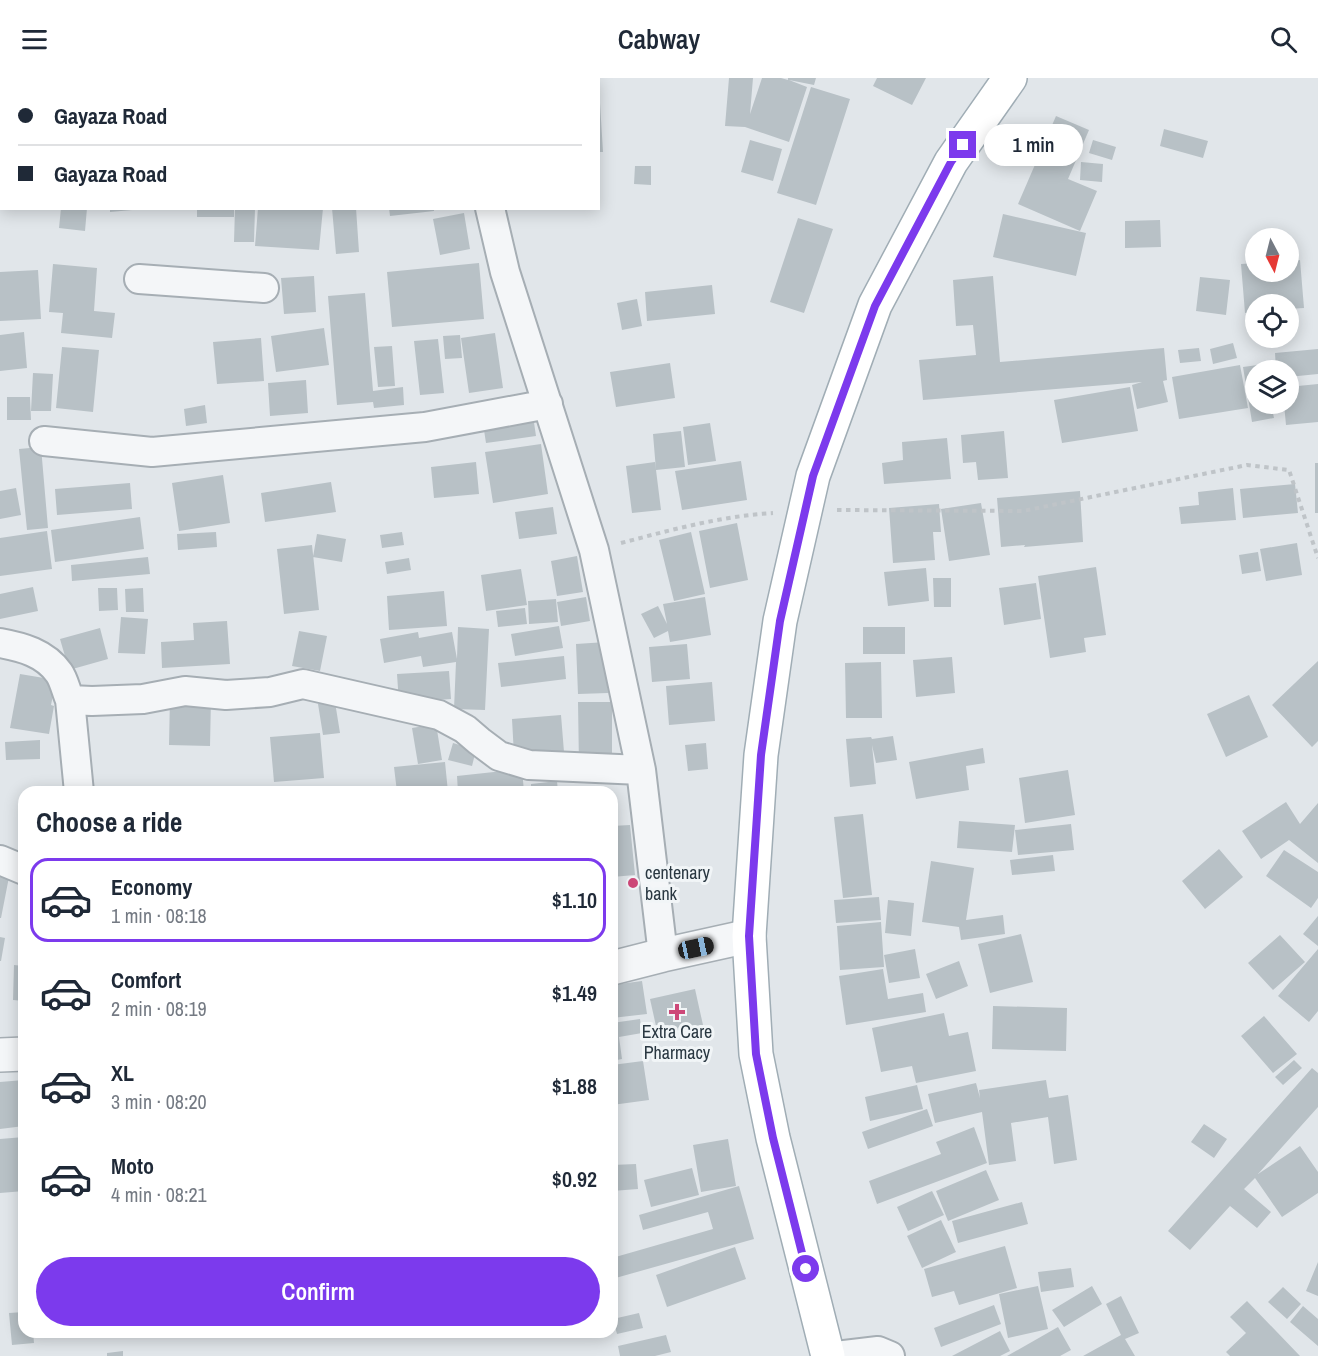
<!DOCTYPE html>
<html lang="en">
<head>
<meta charset="utf-8">
<style>
	body { margin:0; font-family:"Archivo Narrow",sans-serif; background:#f2f2f3; color:#1f2937; height:100vh; display:flex; flex-direction:column; font-size:22px; white-space:nowrap }
	* { box-sizing:border-box; margin:0 }
	p { font-size:20px; color:#747a83 }
	.icon { flex:none; width:33px; height:33px; fill:none; stroke:currentColor; stroke-width:2; stroke-linecap:round; stroke-linejoin:round }
	.map { position:relative; flex:1; overflow:hidden }
	.side { position:absolute; left:18px; top:708px; width:600px; height:552px; display:flex; flex-direction:column; background:#fff; border-radius:18px; box-shadow:0 3px 15px #0003 }
	.side>* { flex:none }
	.banner { position:absolute; left:0px; top:0px; width:600px; height:132px; box-shadow:0 3px 15px #0003; display:grid; align-content:center; height:132px; padding:0 18px; background:#fff }
	.needle { width:39px; rotate:173deg }
	.buttons { position:absolute; left:1245px; top:150px; display:grid; gap:12px }
	.buttons a { display:grid; place-items:center; width:54px; height:54px; border-radius:50%; background:#fff; box-shadow:0 3px 15px #0003; font-size:30px }
	.end { position:absolute; width:27px; height:27px; margin:-14px; border:8px solid #7c3aed; background:#fff; box-shadow:0 0 0 3px #fff }
	.from { border-radius:50% }
	.bubble { position:absolute; height:42px; border-radius:21px; background:#fff; box-shadow:0 3px 15px #0003; font-size:20px; font-weight:600; line-height:42px; text-align:center }
	.car { position:absolute; width:18px; height:36px; margin:-18px -9px; border-radius:8px; box-shadow:0 0 4px 2px #0007; background:linear-gradient(#222 24%,#8ab4d8 0 40%,#222 0 76%,#8ab4d8 0 86%,#222 0) }
	.banner b { display:flex; align-items:center; gap:21px; height:57px; font-size:22px }
	.banner b+b { border-top:2px solid #e0e1e3 }
	.banner i { width:15px; height:15px; background:#1f2937 }
	ul { padding:0; list-style:none }
	li { display:flex; align-items:center; gap:18px; height:84px; margin:0 12px 9px; padding:0 6px; border:3px solid transparent; border-radius:18px }
	li div { flex:1 }
	li b { display:block; font-size:22px }
	li em { font-style:normal; font-weight:600 }
	li.on { border-color:#7c3aed }
	li>.icon { width:54px; height:54px; stroke-width:1.5 }
	h2 { padding:0 18px; font-size:27px; line-height:72px }
	.button { display:flex; gap:12px; margin-top:auto; padding:12px 18px }
	.button a { flex:1; height:69px; border-radius:36px; background:#7c3aed; color:#fff; font-size:24px; font-weight:600; line-height:69px; text-align:center }
	header { display:flex; justify-content:space-between; align-items:center; height:78px; padding:0 18px; background:#fff; font-size:27px; font-weight:600 }
	.map>svg:first-child { display:block }
</style>
</head>
<body>
<header><svg class="icon" aria-label="menu" viewBox="0 0 24 24"><path d="M4 6h16M4 12h16M4 18h16"/></svg>Cabway<svg class="icon" aria-label="search" viewBox="0 0 24 24"><circle cx="10" cy="10" r="6"/><path d="M15 15l6 6"/></svg></header>
<div class="map">
<svg width="1318" height="1278" viewBox="0 0 1318 1278">
	<rect width="100%" height="100%" fill="#e1e6ea"/>
	<path fill="#b8c1c6" d="M729,0H753L750,36L762,0H781L788,2V0H816L814,7L789,2L807,9L789,64L745,49L725,48Z
		M877,0H926L912,27L873,8Z
		M811,9L850,21L816,127L777,115Z
		M598,25H600L603,74H598Z
		M1056,38L1089,52L1068,101L1097,113L1080,153L1018,126Z
		M1164,51L1208,63L1203,80L1160,68Z
		M750,62L782,71L773,103L741,94Z
		M1093,62L1116,69L1112,82L1089,75Z
		M1081,84L1103,86L1102,104L1080,102Z
		M635,88H651V107L634,106Z
		M61,130H87L85,153L59,150Z
		M110,130H132V132L110,134Z
		M197,130H234V139H197Z
		M235,130H255L254,164H234Z
		M258,130H323L319,172L255,168Z
		M332,130H356L359,174L336,176Z
		M389,130H434V133L390,138Z
		M464,135L470,171L440,177L433,141Z
		M1003,136L1086,155L1076,198L993,179Z
		M798,140L833,151L804,235L770,224Z
		M1160,142L1161,169L1125,170V143Z
		M1300,182L1304,230L1288,231V226H1256V234L1245,235L1241,186L1256,185V194H1288V183Z
		M479,185L484,241L392,249L387,194Z
		M53,186L97,190L94,233L115,235L112,260L61,255L63,235L49,234Z
		M38,192L41,241L0,243V194Z
		M314,198L316,234L284,236L281,200Z
		M993,198L1000,284L1164,270L1167,302L1163,303L1168,324L1137,331L1132,307L1142,304L923,322L919,282L976,277L973,247L956,248L953,202Z
		M1200,199L1230,202L1226,237L1196,233Z
		M712,207L715,236L647,243L645,214Z
		M365,215L373,313L403,309L404,327L374,330L373,324L337,327L328,218Z
		M637,221L642,248L622,252L617,225Z
		M324,250L329,287L276,294L271,258Z
		M24,254L27,290L0,293V257Z
		M495,255L503,310L469,315L461,260Z
		M460,257L462,280L445,281L443,258Z
		M261,260L264,303L217,306L213,264Z
		M438,261L444,315L420,317L414,263Z
		M1233,265L1237,280L1213,286L1210,271Z
		M392,268L395,308L378,309L374,269Z
		M62,269L99,272L93,334L56,330Z
		M1199,270L1201,283L1180,285L1178,272Z
		M1318,271V296L1288,299V292H1276L1275,275Z
		M670,285L675,320L616,329L610,294Z
		M1265,286L1266,292H1256V326H1271L1274,340L1252,344L1243,289Z
		M1240,287L1248,330L1179,341L1172,299Z
		M33,295L53,296L51,333H31Z
		M306,302L308,335L270,338L268,305Z
		M1318,306V344L1286,347L1284,326H1288V309Z
		M1130,309L1138,353L1062,365L1054,322Z
		M7,319H30L31,342H7Z
		M205,327L207,345L186,348L184,331Z
		M532,331L536,358L486,365L482,339Z
		M710,345L716,383L688,387L683,349Z
		M681,353L685,389L656,392L653,356Z
		M1004,353L1008,400L978,402L976,384L963,385L961,357Z
		M947,360L951,401L884,406L882,385L903,382L902,364Z
		M541,366L548,416L493,425L485,374Z
		M41,369L48,450L27,452L19,371Z
		M741,383L747,422L682,432L675,393Z
		M476,384L479,416L434,420L431,389Z
		M655,384L661,432L632,435L626,388Z
		M1315,385H1318V435H1315Z
		M223,397L230,445L179,453L172,405Z
		M331,404L336,434L265,444L261,415Z
		M130,405L132,431L57,437L55,411Z
		M1295,406L1298,435L1243,440L1240,411Z
		M16,410L21,437L0,441V413Z
		M1233,410L1236,442L1181,446L1179,429L1199,427L1198,414Z
		M1080,413L1083,464L1024,469L1025,467L1001,469L997,420Z
		M981,425L990,477L949,483L941,431Z
		M939,426L941,454H933L935,482L893,485L889,430Z
		M553,429L557,456L519,461L515,434Z
		M140,439L144,471L55,484L51,452Z
		M737,445L748,502L710,510L699,453Z
		M47,453L52,491L0,498V460Z
		M216,454L217,469L178,472L177,456Z
		M402,454L404,467L382,470L380,457Z
		M691,454L705,516L674,523L659,462Z
		M317,456L346,461L342,484L313,479Z
		M1297,465L1302,497L1266,503L1260,471Z
		M312,467L319,532L284,536L277,471Z
		M1258,474L1261,493L1242,496L1239,477Z
		M577,478L583,514L557,518L551,483Z
		M148,479L150,496L72,503L71,487Z
		M409,480L411,492L387,496L385,484Z
		M1096,489L1106,557L1084,560L1086,574L1050,580L1038,498Z
		M926,490L929,523L888,528L884,494Z
		M521,491L527,527L486,533L481,497Z
		M933,500H951V529H934Z
		M1036,505L1041,541L1004,547L999,510Z
		M33,509L38,533L0,541V516Z
		M98,510H117L118,532L99,533Z
		M143,510L144,534H126L125,511Z
		M444,513L447,548L389,552L387,518Z
		M586,519L590,543L561,548L557,524Z
		M705,519L711,557L670,564L668,553L654,560L641,536L658,528L667,546L663,526Z
		M556,521L558,544L529,546L528,523Z
		M525,530L527,546L498,549L496,533Z
		M121,539L148,541L145,576L118,575Z
		M227,543L230,586L162,590L161,564L194,562L193,545Z
		M559,548L563,570L515,578L511,556Z
		M458,549L489,551L485,632L454,631L456,584L423,589L421,578L384,585L380,561L418,554L419,560L452,554L457,581Z
		M863,549H905V576H863Z
		M100,550L108,581L69,592L60,561Z
		M299,553L327,558L320,593L292,588Z
		M606,564L608,615L578,616L576,566Z
		M687,566L690,601L652,604L649,569Z
		M564,578L566,601L501,609L498,585Z
		M952,579L955,615L916,619L913,582Z
		M1318,583V663L1312,669L1272,627Z
		M881,584L882,640H846L845,585Z
		M449,593L451,621L399,625L397,596Z
		M20,596L56,602L51,627L54,628L49,656L10,650Z
		M712,604L715,643L669,647L666,608Z
		M1249,617L1268,659L1226,679L1207,636Z
		M170,619L211,620L210,668L169,667Z
		M335,624L340,655L323,657L318,626Z
		M578,624H612V687H579Z
		M561,637L564,674L514,677L512,641Z
		M436,646L442,682L418,686L412,650Z
		M320,655L324,700L274,704L270,659Z
		M893,658L897,682L876,685L872,667L876,706L850,709L846,661L871,659L872,661Z
		M40,662V681L6,682L5,664Z
		M453,665L476,672L472,688L448,682Z
		M706,665L708,691L688,693L685,667Z
		M983,670L985,685L966,688L969,712L916,721L909,684Z
		M445,684L448,714H397L394,689Z
		M522,691L524,714H458L457,698Z
		M1068,692L1075,737L1025,745L1019,700Z
		M557,703L558,714H531V706Z
		M1286,724L1300,746L1318,725V785L1289,762L1261,781L1242,753Z
		M863,736L872,817L843,820L834,739Z
		M959,743L1015,747L1012,774L957,770Z
		M1071,746L1074,772L1018,777L1015,752Z
		M630,747L635,797L612,799V748Z
		M1219,771L1243,799L1205,831L1182,803Z
		M1284,772L1318,794V820L1311,830L1266,798Z
		M1053,777L1055,793L1012,797L1010,782Z
		M931,783L974,790L966,842L1003,837L1005,856L961,862L959,849L922,844Z
		M0,797L9,799L1,840H0Z
		M879,819L881,842L836,845L834,822Z
		M888,822L914,825L911,858L885,855Z
		M1318,838V868L1303,856Z
		M881,844L884,889L840,892L837,848Z
		M1021,856L1033,904L990,915L978,866Z
		M1280,857L1305,884L1273,912L1248,885Z
		M0,859L5,860L1,883H0Z
		M915,871L920,900L889,905L884,877Z
		M1318,871V933L1309,944L1278,918Z
		M959,883L968,908L936,921L926,896Z
		M14,887L24,888V923L13,922Z
		M883,891L888,921L923,915L926,934L846,947L839,898Z
		M642,903L647,936L612,940V907Z
		M695,911L703,947L658,957L650,921Z
		M993,928L1067,930L1066,973L992,971Z
		M944,935L949,958L968,954L976,993L916,1005L912,988L881,994L872,950Z
		M1264,938L1297,976L1273,995L1241,958Z
		M640,941L642,955L619,959L622,981L612,983V945Z
		M1294,982L1302,990L1283,1007L1275,999Z
		M643,983L649,1022L612,1027V987Z
		M1312,990L1318,995V1029L1258,1096L1300,1068L1318,1094V1115L1282,1139L1255,1100L1244,1111L1271,1134L1257,1150L1230,1128L1190,1172L1168,1153Z
		M24,1002V1048L0,1051V1004Z
		M1046,1002L1049,1020L1068,1017L1077,1082L1054,1086L1048,1039L1011,1045L1016,1083L989,1087L982,1034L935,1045L928,1016L976,1005L980,1020L979,1012Z
		M917,1007L923,1031L870,1043L865,1019Z
		M927,1031L933,1048L868,1071L862,1054Z
		M1204,1046L1227,1061L1214,1080L1191,1064Z
		M974,1049L987,1085L877,1126L869,1103L941,1076L936,1064Z
		M24,1059V1113L0,1115V1061Z
		M728,1061L736,1108L701,1114L693,1067Z
		M636,1086L638,1111L612,1113V1087Z
		M692,1090L699,1117L651,1129L644,1102Z
		M986,1092L999,1122L948,1143L936,1113Z
		M739,1108L754,1161L612,1201V1180L713,1151L708,1134L643,1152L639,1137Z
		M932,1113L944,1137L908,1153L897,1129Z
		M1022,1124L1028,1146L958,1165L952,1143Z
		M941,1142L956,1174L922,1190L907,1158Z
		M1005,1168L1017,1210L959,1227L954,1213L932,1219L924,1191Z
		M735,1169L746,1201L667,1229L656,1197Z
		M1318,1184V1218L1306,1213Z
		M1071,1190L1074,1209L1041,1214L1038,1194Z
		M1038,1208L1048,1251L1008,1260L999,1216Z
		M1092,1208L1102,1226L1064,1249L1052,1232Z
		M1283,1209L1301,1226L1287,1241L1268,1224Z
		M1121,1218L1139,1255L1125,1261L1135,1278H1083L1121,1257L1106,1226Z
		M1247,1223L1300,1278H1230L1226,1274L1246,1255L1230,1239Z
		M994,1227L1001,1246L941,1269L934,1250Z
		M1303,1228L1318,1241V1268L1290,1244Z
		M24,1234V1254H33L34,1265L12,1267L9,1235Z
		M639,1235L643,1250L617,1256L613,1241Z
		M1058,1249L1071,1272L1060,1278H1007Z
		M1000,1253L1010,1273L1000,1278H952Z
		M666,1257L671,1274L655,1278H620L618,1268Z
		M123,1273V1278H107V1275Z"/>
	<g fill="none" stroke-linecap="round" stroke-linejoin="round">
		<g stroke="#a6aeb4" stroke-width="32">
			<path id="minor" d="M459,0L460,2
				M490,130L505,194L594,472L641,692L663,877
				M139,201L264,210
				M44,363L152,374L425,349L548,326
				M0,565C22,569 45,575 59,595C64,602 66,613 70,622L92,623L143,621L185,613L226,617L270,614L303,606L439,637L465,651L479,663L499,678L529,687L641,692
				M70,622L79,714
				M0,782L24,792
				M836,1278L878,1273L890,1278"/>
		</g>
		<g stroke="#a6aeb4" stroke-width="36">
			<path id="tertiary" d="M612,890L663,877L749,858
				M0,977L24,976"/>
		</g>
		<g stroke="#a0adb5" stroke-width="36">
			<path id="primary" d="M828,1278L773,1060L756,976L749,858L761,677L780,543L813,398L875,227L951,84L1010,0"/>
		</g>
		<path stroke="#bfc4c8" stroke-width="4" stroke-dasharray="4.5 4.5" stroke-linecap="butt" d="M837,432L1023,433L1247,387L1289,392L1318,480
			M621,465C671,452 721,438 773,435"/>
		<use href="#minor" stroke="#f4f6f8" stroke-width="28"/>
		<use href="#tertiary" stroke="#f4f6f8" stroke-width="33"/>
		<use href="#primary" stroke="#fff" stroke-width="33"/>
	</g>
	<g fill="none" stroke-linecap="round" stroke-linejoin="round">
		<path stroke="#7c3aed" stroke-width="8" d="M806,1191L773,1060L756,976L749,858L761,677L780,543L813,398L875,228L951,84L963,67"/>
	</g>
	<g fill="#cd4878" stroke="#f1f5f7" stroke-width="2">
		<circle cx="633" cy="805" r="6"/>
		<path d="M674 925h6v6h6v6h-6v6h-6v-6h-6v-6h6z"/>
	</g>
	<g text-anchor="middle" stroke-width="6" stroke-linejoin="round" paint-order="stroke">
		<g font-size="18" fill="#293741" stroke="#f1f5f7" text-anchor="start">
			<text x="645" y="801">centenary<tspan x="645" dy="21">bank</tspan></text>
			<text x="677" y="960" text-anchor="middle">Extra Care<tspan x="677" dy="21">Pharmacy</tspan></text>
		</g>
	</g>
</svg>
<div class="buttons">
<a><svg class="needle" viewBox="-14 -14 28 28"><path d="M0-13l5 13h-10z" fill="#e53935"/><path d="M0 13l5-13h-10z" fill="#747a83"/></svg></a>
<a><svg class="icon" aria-label="locate" viewBox="0 0 24 24"><circle cx="12" cy="12" r="6"/><path d="M12 2v4M12 18v4M2 12h4M18 12h4"/></svg></a>
<a><svg class="icon" aria-label="layers" viewBox="0 0 24 24"><path d="M12 4l9 5-9 5-9-5zM3 14l9 5 9-5"/></svg></a>
</div>
<i class="end from" style="left:806px;top:1191px"></i>
<i class="end" style="left:963px;top:67px"></i>
<div class="bubble" style="left:984px;top:46px;width:99px">1 min</div>
<i class="car" style="left:696px;top:870px;rotate:78deg"></i>
<div class="banner">
<b><i class="from"></i>Gayaza Road</b>
<b><i></i>Gayaza Road</b>
</div>
<section class="side">
<h2>Choose a ride</h2>
<ul>
<li class="on"><svg class="icon" aria-label="car" viewBox="0 0 24 24"><path d="M5 17H2v-5l4-1 3-4h7l3 4 3 1v5h-3M9 17h6M6 11h13"/><circle cx="7" cy="17" r="2"/><circle cx="17" cy="17" r="2"/></svg><div><b>Economy</b><p>1 min · 08:18</p></div><em>$1.10</em></li>
<li><svg class="icon" aria-label="car" viewBox="0 0 24 24"><path d="M5 17H2v-5l4-1 3-4h7l3 4 3 1v5h-3M9 17h6M6 11h13"/><circle cx="7" cy="17" r="2"/><circle cx="17" cy="17" r="2"/></svg><div><b>Comfort</b><p>2 min · 08:19</p></div><em>$1.49</em></li>
<li><svg class="icon" aria-label="car" viewBox="0 0 24 24"><path d="M5 17H2v-5l4-1 3-4h7l3 4 3 1v5h-3M9 17h6M6 11h13"/><circle cx="7" cy="17" r="2"/><circle cx="17" cy="17" r="2"/></svg><div><b>XL</b><p>3 min · 08:20</p></div><em>$1.88</em></li>
<li><svg class="icon" aria-label="car" viewBox="0 0 24 24"><path d="M5 17H2v-5l4-1 3-4h7l3 4 3 1v5h-3M9 17h6M6 11h13"/><circle cx="7" cy="17" r="2"/><circle cx="17" cy="17" r="2"/></svg><div><b>Moto</b><p>4 min · 08:21</p></div><em>$0.92</em></li>
</ul>
<div class="button"><a>Confirm</a></div>
</section>
</div>
</body>
</html>
